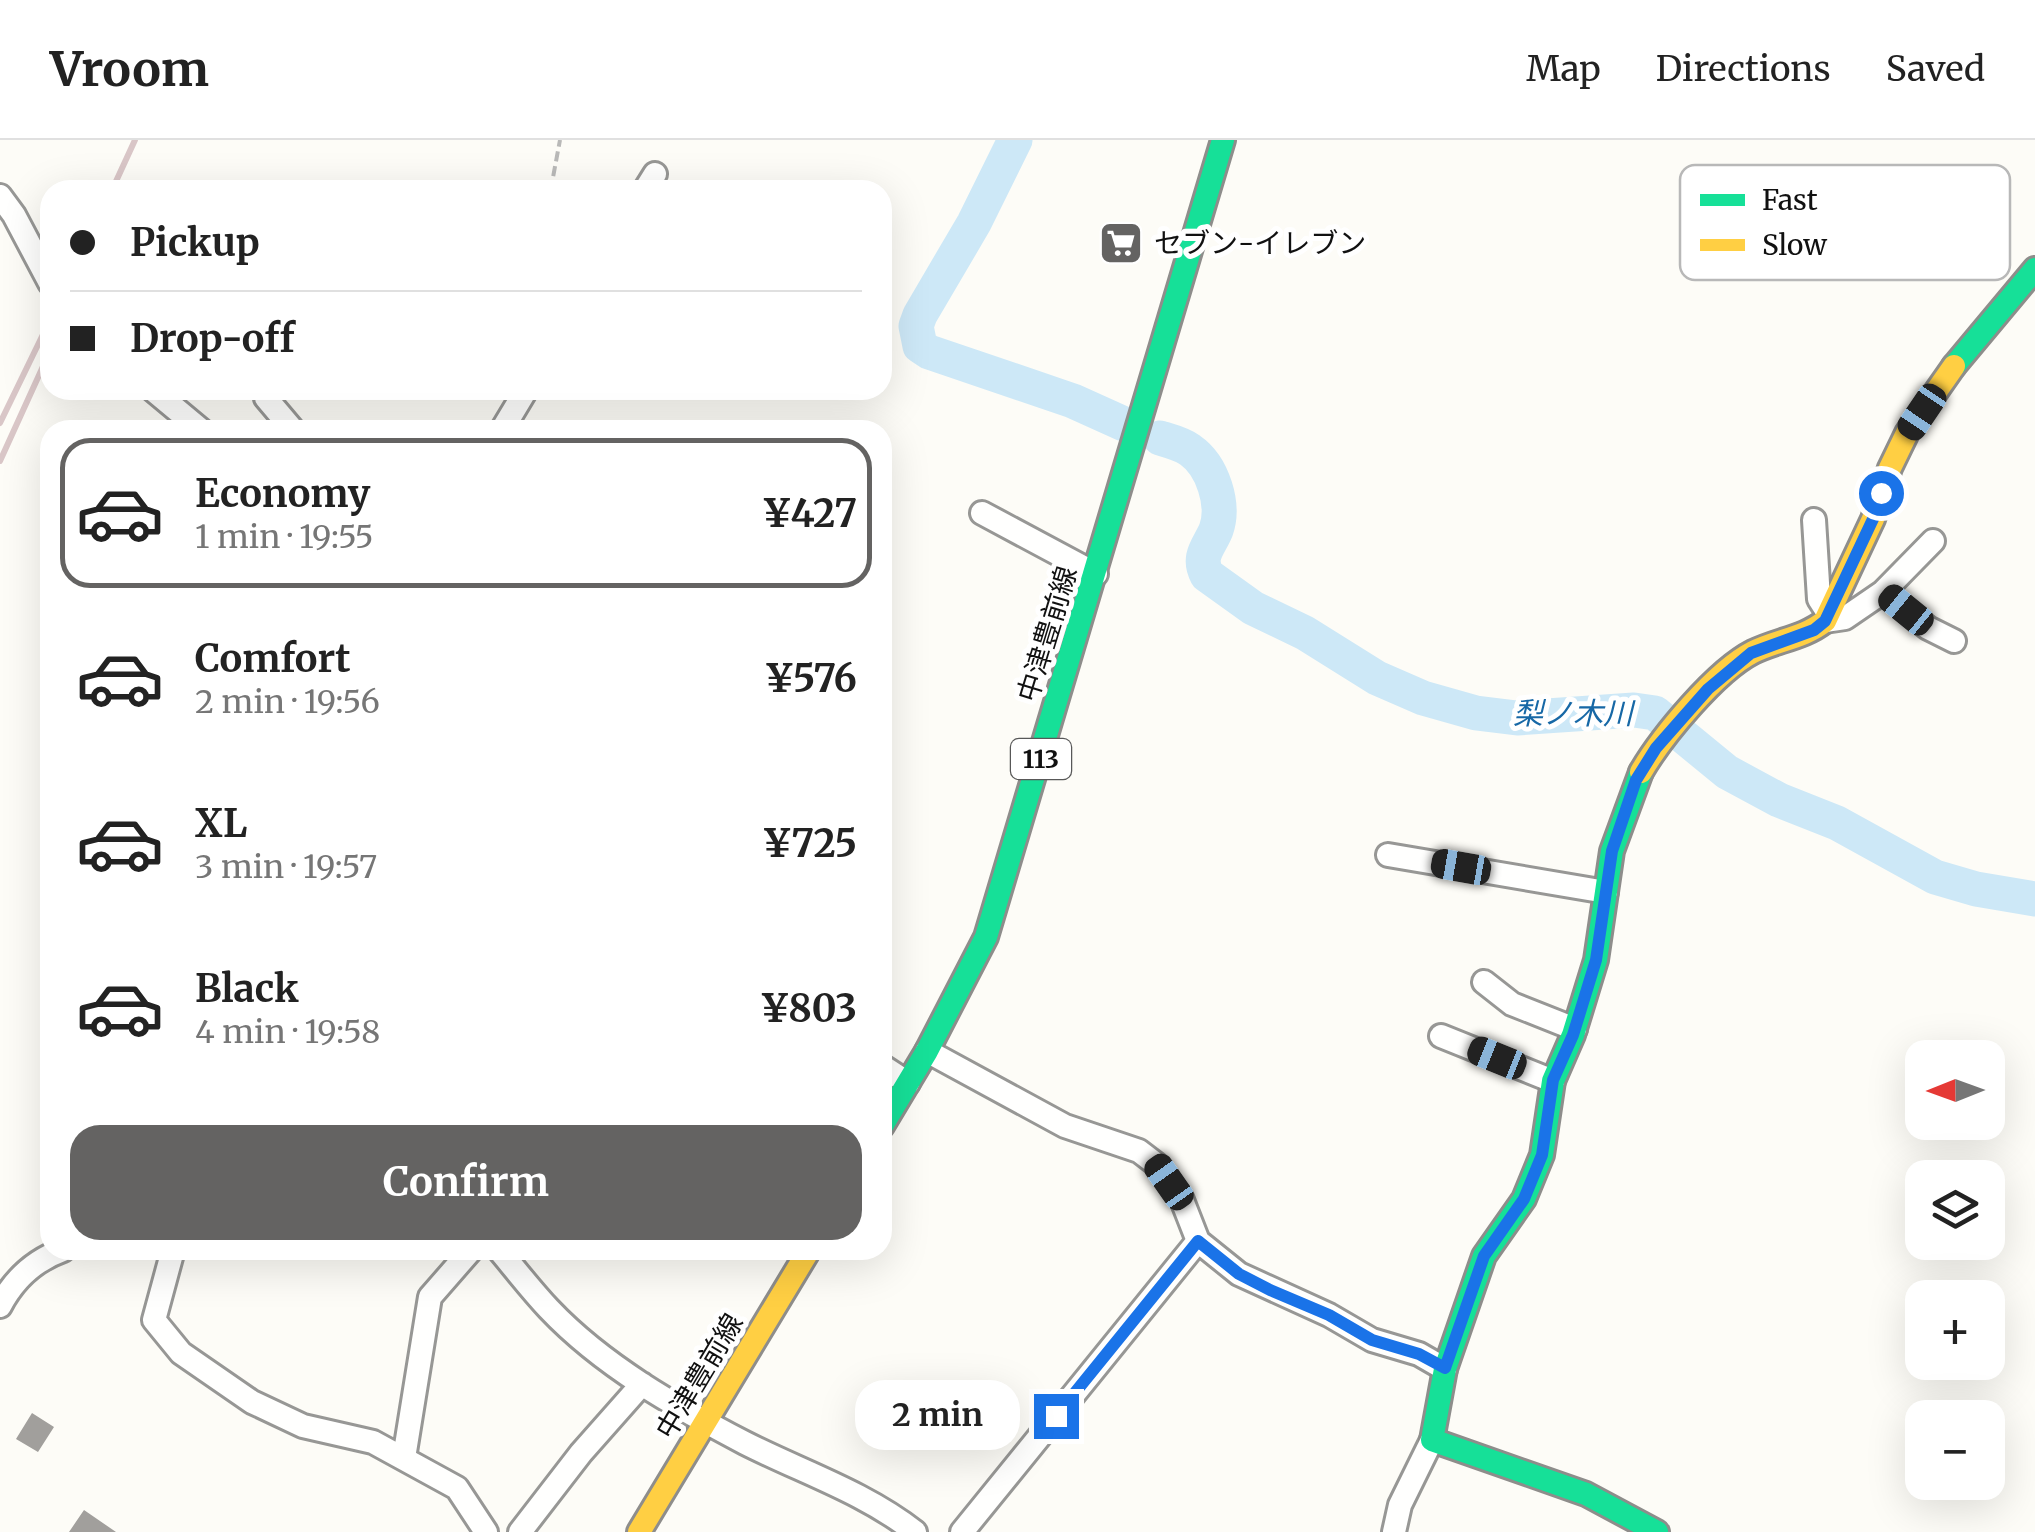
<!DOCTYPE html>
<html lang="en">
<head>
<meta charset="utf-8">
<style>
	body { margin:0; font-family:Merriweather,"Noto Sans JP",serif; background:#f2f2f2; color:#222; height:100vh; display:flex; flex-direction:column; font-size:38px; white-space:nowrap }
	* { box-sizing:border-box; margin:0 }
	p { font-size:32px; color:#767676 }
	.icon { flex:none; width:55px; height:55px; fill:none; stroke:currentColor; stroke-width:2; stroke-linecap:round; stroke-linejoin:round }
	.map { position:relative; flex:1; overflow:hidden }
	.drawer { position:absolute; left:40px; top:280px; width:852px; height:840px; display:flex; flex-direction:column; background:#fff; border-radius:30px; box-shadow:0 10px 40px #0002 }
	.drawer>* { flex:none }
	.top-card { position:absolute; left:40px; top:40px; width:852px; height:220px; border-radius:30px; box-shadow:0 10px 40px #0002; display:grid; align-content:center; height:220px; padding:0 30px; background:#fff }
	.needle { width:65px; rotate:269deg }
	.tools { position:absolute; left:1905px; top:900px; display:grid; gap:20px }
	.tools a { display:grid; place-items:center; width:100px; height:100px; border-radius:20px; background:#fff; box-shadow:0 10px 40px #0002; font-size:50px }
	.end { position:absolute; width:45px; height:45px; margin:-22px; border:12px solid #1a73e8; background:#fff; box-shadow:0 0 0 5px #fff }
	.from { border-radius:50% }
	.bubble { position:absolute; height:70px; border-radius:30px; background:#fff; box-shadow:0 10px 40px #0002; font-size:32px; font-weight:700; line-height:70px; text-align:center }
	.car { position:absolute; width:30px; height:60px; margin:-30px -15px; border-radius:12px; box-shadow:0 0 8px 2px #0007; background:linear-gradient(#222 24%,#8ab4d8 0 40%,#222 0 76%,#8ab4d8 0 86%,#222 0) }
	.top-card b { display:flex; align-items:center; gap:35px; height:95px; font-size:38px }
	.top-card b+b { border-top:2px solid #e0e0e0 }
	.top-card i { width:25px; height:25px; background:#222 }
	ul { padding:18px 0 0; list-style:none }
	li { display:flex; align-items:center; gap:30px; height:150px; margin:0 20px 15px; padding:0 10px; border:5px solid transparent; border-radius:30px }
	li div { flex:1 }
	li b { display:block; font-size:38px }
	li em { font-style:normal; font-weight:700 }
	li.active { border-color:#646362 }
	li>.icon { width:90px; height:90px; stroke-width:1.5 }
	.action { display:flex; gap:20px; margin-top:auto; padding:20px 30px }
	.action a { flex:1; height:115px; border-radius:30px; background:#646362; color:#fff; font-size:40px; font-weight:700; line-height:115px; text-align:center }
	header { display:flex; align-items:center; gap:60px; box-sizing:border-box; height:140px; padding:0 50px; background:#fff; border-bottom:2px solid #e0e0e0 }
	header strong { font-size:48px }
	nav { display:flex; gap:55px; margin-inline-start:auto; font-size:35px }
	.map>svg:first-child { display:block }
</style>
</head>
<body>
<header>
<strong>Vroom</strong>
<nav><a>Map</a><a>Directions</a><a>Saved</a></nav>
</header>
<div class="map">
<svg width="2035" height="1392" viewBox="0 0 2035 1392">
	<rect width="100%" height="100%" fill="#fdfcf7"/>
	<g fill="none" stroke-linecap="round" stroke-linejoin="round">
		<path stroke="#cde8f7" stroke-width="35" d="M1015,0L974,83L920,175L916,186L920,206L929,212L1073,261L1124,284
			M1160,298C1170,301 1182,304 1190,310C1213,326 1225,365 1216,390C1209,407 1197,416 1207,435L1253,468L1305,493L1377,538L1423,558L1476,573L1517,578L1634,570L1655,573L1727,632L1779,660L1837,683L1935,737L1976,749L2035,759"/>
	</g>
	<path fill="#a19f9c" d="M32,1273L54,1287L38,1312L16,1299Z
		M84,1370L116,1392H69Z"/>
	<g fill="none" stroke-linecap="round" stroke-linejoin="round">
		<g stroke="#979795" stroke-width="28">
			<path id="street" d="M645,50L655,34
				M0,56L14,75L50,143
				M153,250L201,290
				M266,258L293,290
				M502,290L526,250
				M982,373L1096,434
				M1814,380L1819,459L1828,473
				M1883,452L1933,401
				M1825,481L1845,478L1883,452L1928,488L1954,501
				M1388,715L1606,752
				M1484,842L1512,864L1575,889
				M1441,896L1553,941
				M927,911L1065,986L1139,1011L1156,1024L1182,1060L1198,1101L1239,1134L1329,1175L1372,1200L1419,1214L1445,1229
				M882,926L908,943
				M173,1110L154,1180L181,1213L252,1262L303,1286L373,1302L457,1348L486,1392
				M499,1110C515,1129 531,1150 549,1169C603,1226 676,1267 745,1303C802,1332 864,1352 915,1392
				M0,1166C14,1139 35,1120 63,1110
				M404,1318L430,1157L471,1110
				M520,1392L581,1313L642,1244
				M962,1392L1198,1101
				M1394,1392L1400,1365L1432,1300"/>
		</g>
		<g stroke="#8e8d8b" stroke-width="28">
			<path id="fast" d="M1954,226L2035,129
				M1641,632L1612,711L1596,820L1573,895L1553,941L1542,1015L1524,1059L1484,1116L1445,1229L1432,1300L1586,1354L1657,1392
				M882,986L927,911L986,797L1223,0"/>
		</g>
		<g stroke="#8e8d8b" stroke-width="28">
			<path id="slow" d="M1641,632C1662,596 1716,531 1753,512C1777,500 1804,498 1825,481L1873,379L1890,328L1907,293L1954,226
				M639,1392L809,1110"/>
		</g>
		<path stroke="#b9b9b8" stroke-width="4" stroke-dasharray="10 5" stroke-linecap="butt" d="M553,50L551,48L560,0"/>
		<use href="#street" stroke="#fffffe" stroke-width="22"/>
		<use href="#fast" stroke="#16e098" stroke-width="22"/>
		<use href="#slow" stroke="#ffcf43" stroke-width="22"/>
		<path stroke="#d9c6c7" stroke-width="6" d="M112,50L135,0
			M0,283L50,180
			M0,321L50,211"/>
	</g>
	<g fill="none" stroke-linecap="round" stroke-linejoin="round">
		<path stroke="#1a73e8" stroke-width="12" d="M1056,1276L1198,1101L1239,1134L1270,1150L1329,1175L1372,1200L1419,1214L1445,1228L1484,1116L1524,1059L1542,1015L1553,940L1573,895L1596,820L1612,711L1636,640L1656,608L1708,549L1751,513L1814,490L1825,481L1873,379L1881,353"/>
	</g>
	<defs>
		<g id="supermarket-square" transform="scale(2.25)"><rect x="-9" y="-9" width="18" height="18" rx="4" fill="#646362" stroke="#fff"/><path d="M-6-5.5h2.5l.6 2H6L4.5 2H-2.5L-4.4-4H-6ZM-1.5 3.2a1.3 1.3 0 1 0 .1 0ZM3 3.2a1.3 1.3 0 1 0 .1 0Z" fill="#fff"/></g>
	</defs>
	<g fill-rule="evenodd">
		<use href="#supermarket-square" x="1121" y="103"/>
	</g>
	<g text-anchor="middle" stroke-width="10" stroke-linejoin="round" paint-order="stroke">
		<rect fill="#fff" stroke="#585858" stroke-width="2.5" x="1011" y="599" width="60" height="40" rx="8"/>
		<g font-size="25" font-weight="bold" fill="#111">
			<text x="1041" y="628">113</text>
		</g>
		<g font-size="28" fill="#111" stroke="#fff" text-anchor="start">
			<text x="1154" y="113">セブン-イレブン</text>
		</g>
		<g font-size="28" fill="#111" stroke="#fff">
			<text transform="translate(1047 494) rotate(-73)" y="10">中津豊前線</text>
			<text transform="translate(699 1236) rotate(-59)" y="10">中津豊前線</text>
		</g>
		<g font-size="30" font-style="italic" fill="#1768a6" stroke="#fff">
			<text x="1573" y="584">梨ノ木川</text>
		</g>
	</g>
	<rect x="1680" y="25" width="330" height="115" rx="15" fill="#fff" stroke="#b8b8b8" stroke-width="2.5"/>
	<rect x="1700" y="54" width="45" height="12" fill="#16e098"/>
	<rect x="1700" y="99" width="45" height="12" fill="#ffcf43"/>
	<g font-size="28" fill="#111">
		<text x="1762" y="70">Fast</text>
		<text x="1762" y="115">Slow</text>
	</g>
</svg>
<div class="tools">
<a><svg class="needle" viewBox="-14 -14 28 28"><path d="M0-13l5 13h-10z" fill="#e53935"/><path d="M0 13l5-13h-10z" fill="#767676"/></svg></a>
<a><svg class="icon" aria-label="layers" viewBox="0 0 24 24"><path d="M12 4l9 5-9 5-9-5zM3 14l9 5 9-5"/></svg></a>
<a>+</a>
<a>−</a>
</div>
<i class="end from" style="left:1881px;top:353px"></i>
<i class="end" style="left:1056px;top:1276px"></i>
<div class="bubble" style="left:855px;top:1240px;width:165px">2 min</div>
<i class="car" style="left:1922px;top:272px;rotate:214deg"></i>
<i class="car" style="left:1906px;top:470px;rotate:309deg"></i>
<i class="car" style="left:1461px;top:727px;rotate:280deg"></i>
<i class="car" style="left:1497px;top:918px;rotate:292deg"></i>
<i class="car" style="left:1169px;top:1042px;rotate:325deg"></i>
<div class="top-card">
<b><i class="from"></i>Pickup</b>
<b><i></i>Drop-off</b>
</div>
<section class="drawer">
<ul>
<li class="active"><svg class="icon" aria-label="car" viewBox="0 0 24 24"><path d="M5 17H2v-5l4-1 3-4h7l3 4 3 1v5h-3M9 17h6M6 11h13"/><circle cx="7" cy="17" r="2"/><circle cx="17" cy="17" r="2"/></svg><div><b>Economy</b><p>1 min · 19:55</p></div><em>¥427</em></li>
<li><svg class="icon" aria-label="car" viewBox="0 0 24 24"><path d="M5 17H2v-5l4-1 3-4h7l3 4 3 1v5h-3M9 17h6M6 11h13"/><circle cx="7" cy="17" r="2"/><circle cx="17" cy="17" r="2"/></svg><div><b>Comfort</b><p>2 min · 19:56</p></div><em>¥576</em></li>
<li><svg class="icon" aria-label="car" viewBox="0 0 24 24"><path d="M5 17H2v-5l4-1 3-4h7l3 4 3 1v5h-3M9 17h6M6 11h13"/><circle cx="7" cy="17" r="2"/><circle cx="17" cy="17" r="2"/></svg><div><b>XL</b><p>3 min · 19:57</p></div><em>¥725</em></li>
<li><svg class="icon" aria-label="car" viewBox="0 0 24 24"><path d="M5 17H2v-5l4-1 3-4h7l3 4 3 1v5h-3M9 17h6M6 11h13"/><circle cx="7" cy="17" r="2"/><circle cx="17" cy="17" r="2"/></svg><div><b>Black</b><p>4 min · 19:58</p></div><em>¥803</em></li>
</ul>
<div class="action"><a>Confirm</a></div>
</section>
</div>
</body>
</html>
